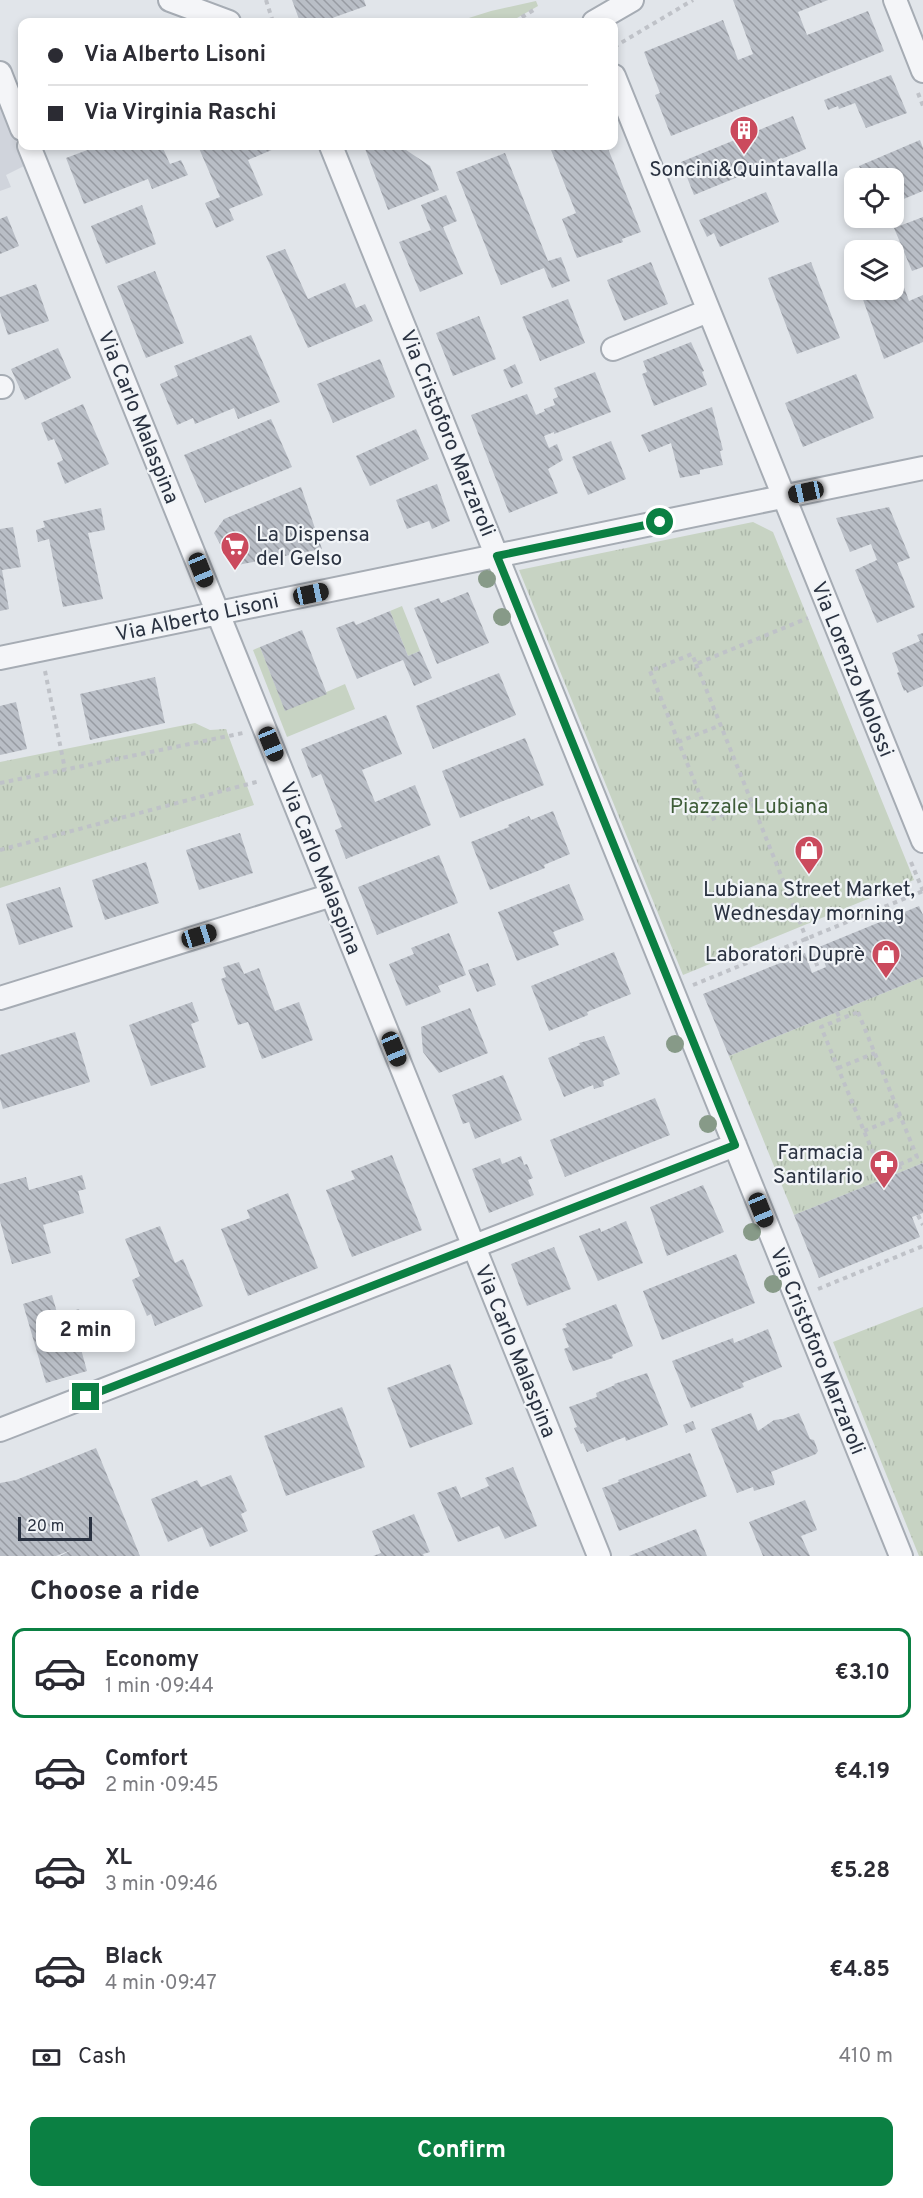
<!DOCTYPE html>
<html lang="en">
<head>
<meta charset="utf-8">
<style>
	body { margin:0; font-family:Overpass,sans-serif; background:#f2f2f3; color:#2b2b33; height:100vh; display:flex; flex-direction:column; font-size:22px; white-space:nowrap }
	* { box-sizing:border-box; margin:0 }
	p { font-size:20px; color:#7c7c81 }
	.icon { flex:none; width:33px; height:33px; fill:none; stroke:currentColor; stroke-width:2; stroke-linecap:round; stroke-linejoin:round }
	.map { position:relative; height:1556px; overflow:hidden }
	.details { display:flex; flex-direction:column; background:#fff; flex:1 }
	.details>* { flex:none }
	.banner { position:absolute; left:18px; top:18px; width:600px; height:132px; border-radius:12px; box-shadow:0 3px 9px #0003; display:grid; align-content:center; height:132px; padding:0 30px; background:#fff }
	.buttons { position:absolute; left:844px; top:168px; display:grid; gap:12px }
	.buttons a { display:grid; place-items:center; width:60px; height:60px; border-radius:12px; background:#fff; box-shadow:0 3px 9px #0003; font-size:30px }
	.scale { position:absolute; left:18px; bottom:15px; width:74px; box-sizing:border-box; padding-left:6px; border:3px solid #2a3241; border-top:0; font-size:16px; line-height:21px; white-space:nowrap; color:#2a3241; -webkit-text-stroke:4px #f1f4f7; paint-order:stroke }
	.end { position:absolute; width:27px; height:27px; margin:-14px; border:8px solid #0b8043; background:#fff; box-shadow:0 0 0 3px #fff }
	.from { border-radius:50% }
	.bubble { position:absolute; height:42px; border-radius:12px; background:#fff; box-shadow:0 3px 9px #0003; font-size:20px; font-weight:700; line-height:42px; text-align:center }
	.car { position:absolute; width:18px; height:36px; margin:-18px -9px; border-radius:8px; box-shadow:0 0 4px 2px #0007; background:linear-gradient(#222 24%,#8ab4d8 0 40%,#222 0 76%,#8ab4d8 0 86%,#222 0) }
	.banner b { display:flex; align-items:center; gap:21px; height:57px; font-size:22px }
	.banner b+b { border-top:2px solid #e1e1e2 }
	.banner i { width:15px; height:15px; background:#2b2b33 }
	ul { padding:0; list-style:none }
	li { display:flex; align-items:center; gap:18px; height:90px; margin:0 12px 9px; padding:0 18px; border:3px solid transparent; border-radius:12px }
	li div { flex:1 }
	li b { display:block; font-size:22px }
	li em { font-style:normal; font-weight:700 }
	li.active { border-color:#0b8043 }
	li>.icon { width:54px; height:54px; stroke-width:1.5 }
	h2 { padding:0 30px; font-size:27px; line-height:72px }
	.pay { display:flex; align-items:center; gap:15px; height:66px; padding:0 30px; font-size:22px }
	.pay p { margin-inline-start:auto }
	.action { display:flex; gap:12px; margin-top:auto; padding:12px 30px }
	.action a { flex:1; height:69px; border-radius:12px; background:#0b8043; color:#fff; font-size:24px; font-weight:700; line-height:69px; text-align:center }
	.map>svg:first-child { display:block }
</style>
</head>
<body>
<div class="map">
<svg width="923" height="1556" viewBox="0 0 923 1556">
	<defs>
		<pattern id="park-tufts" width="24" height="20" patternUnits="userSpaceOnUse" patternTransform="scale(1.5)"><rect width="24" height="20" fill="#c7d3c3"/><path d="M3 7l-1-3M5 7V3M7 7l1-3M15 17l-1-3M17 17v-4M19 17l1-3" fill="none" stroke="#abb6a9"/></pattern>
		<pattern id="building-back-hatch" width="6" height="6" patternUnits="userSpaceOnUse" patternTransform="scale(1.5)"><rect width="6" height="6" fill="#b9bec6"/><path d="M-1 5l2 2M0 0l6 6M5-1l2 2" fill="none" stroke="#979ba2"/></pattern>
	</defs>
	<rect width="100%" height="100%" fill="#e1e5ea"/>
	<path fill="#d0d4dc" d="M0,99L26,165L6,175L11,187L0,191Z"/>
	<path fill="#c7d3c3" d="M536,1L538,6L510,22H456L491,11Z
		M402,606L420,651L408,656L390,611Z
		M260,647L285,710L345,684L355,709L287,737L253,650Z"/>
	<path fill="url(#park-tufts)" d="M753,522L773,532L914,880L683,975L519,570Z
		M195,723L210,730L226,729L254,805L0,888V762Z
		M923,977V1163L794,1215L729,1056Z
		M923,1307V1556H919L833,1342Z"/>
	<path fill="url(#building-back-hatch)" d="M292,0H364L366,6L321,22H300Z
		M733,0H828L798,12L807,35L868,11L884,51L671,136L655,95L660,93L644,52L723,20L738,60L753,54Z
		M891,75L907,113L866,128L855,103L839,109L838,106L828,110L824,100Z
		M793,116L806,149L694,195L681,162Z
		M920,140L923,148V191L894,203V178H865L859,166Z
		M98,146H162L170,164L181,160L188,175L152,189L148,179L84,204L66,158Z
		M198,146H281L248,160L263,195L229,209L234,220L216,228L205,203L220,197Z
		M364,146H400L430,166L439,190L388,210Z
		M562,146H607L641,232L622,239L623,242L577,258L562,219L576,213L551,150Z
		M505,153L548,261L561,257L570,281L552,288L544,268L501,285L456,172Z
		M766,192L779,222L720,247L714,233L707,237L699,220Z
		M446,195L457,221L443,227L463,274L420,292L399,242L431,230L421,205Z
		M142,205L156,244L106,264L91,226Z
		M7,216L19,246L0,254V219Z
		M923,217V267L912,271L894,228Z
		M285,249L308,299L345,283L356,308L365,304L373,321L308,348L266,256Z
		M651,262L668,304L624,321L607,280Z
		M811,262L840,338L797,354L768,278Z
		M155,271L184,343L146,358L117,286Z
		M900,276L909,301L923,295V342L884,359L860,291L894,290V278Z
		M36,284L49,321L8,335L0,312V297Z
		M568,299L585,343L540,361L522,317Z
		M479,316L496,359L453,376L436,333Z
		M251,335L280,402L238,419L234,408L195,424L193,418L177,425L160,384L178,376L174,366Z
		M691,342L704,371L702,372L707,385L654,406L642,374L647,372L643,361Z
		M58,348L71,378L25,400L11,369Z
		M380,359L395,397L333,423L317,384Z
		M515,364L523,383L511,388L503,370Z
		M595,372L611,412L554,434V432L544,436L549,448L557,444L563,460L548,469L558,493L509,513L471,415L527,394L536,415L545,411L544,409L555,405L553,399L558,397L554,388Z
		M856,374L874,418L803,447L785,403Z
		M83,404L109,464L65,484L57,463L63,460L54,439L48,441L41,423Z
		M712,407L723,450L720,451L723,465L700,470V474L680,478L671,443L649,452L641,435Z
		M271,419L292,467L205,503L184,455Z
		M416,429L429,459L370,486L356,456Z
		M611,441L626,479L588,495L572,457Z
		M437,484L450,521L432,529L429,521L407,529L396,500Z
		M301,487L322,549L232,566L214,533L224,519Z
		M889,507L910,558L897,563L915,607L877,623L855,570L877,560L871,544L850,552L836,518Z
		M101,508L105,530L88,533L103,599L63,607L49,539L38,542L36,530L45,527L43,521Z
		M13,527L21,567L2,570L9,609L0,611V529Z
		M468,592L489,643L437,664L414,608L439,598L441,603Z
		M390,611L408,656L420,651L432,678L414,686L403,660L357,679L336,628L354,621L356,625Z
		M302,630L327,694L285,711L260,647Z
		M923,633V686L907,693L906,690L904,691L897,673L899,672L892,653L920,641L917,635Z
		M499,673L516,715L433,749L416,706Z
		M155,677L165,723L90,740L80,694Z
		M16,702L27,749L0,755V706Z
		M386,715L402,754L362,770L375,802L415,785L431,825L346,859L335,830L342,827L321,774L312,778L301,749Z
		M525,738L544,785L460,818L442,771Z
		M553,811L570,854L544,865L545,868L490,890L471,842L509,827L508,825L529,816L531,820Z
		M240,833L253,873L199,890L186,850Z
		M439,855L458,903L377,935L358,887Z
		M146,862L159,903L105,920L92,880Z
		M569,884L584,920L553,932L559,945L517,961L498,912Z
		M60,887L73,927L19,945L6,904Z
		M919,906L923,915V977L729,1056L703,994L805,953L812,973L826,967L819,947Z
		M449,933L466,975L438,986L441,992L406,1006L389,964L414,954L411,948Z
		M614,952L631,994L587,1012L588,1015L549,1031L531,986Z
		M239,962L244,974L259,968L275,1011L299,1002L313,1040L262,1059L248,1022L238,1025L221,979L226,977L223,967Z
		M488,963L496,985L477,992L468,970Z
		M192,1002L199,1021L191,1024L206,1067L151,1086L129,1025Z
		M470,1008L488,1053L439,1073L423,1052L421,1027Z
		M75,1032L90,1082L3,1109L0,1099V1055Z
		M604,1036L620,1074L603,1081L604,1086L594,1089L593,1085L564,1097L548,1058L580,1045L579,1043Z
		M503,1075L522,1120L475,1139L469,1122L463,1124L452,1095Z
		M655,1098L670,1135L565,1177L550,1140Z
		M392,1155L422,1230L352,1257L326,1190L355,1179L351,1171Z
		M521,1156L524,1165L527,1164L533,1178L528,1180L534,1195L489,1213L472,1169L500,1158L502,1164Z
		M923,1163V1213L912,1217L920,1237L819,1278L794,1215Z
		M82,1175L86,1189L78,1191L84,1213L43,1225L51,1253L12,1264L0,1221V1184L26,1177L29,1190Z
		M703,1185L724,1232L667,1256L650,1207Z
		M288,1193L318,1268L248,1296L221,1229L250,1218L247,1210Z
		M626,1221L643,1263L598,1281L579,1236L600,1228L601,1232Z
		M160,1226L175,1263L183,1259L203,1306L155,1326L151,1314L147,1316L132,1280L140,1276L125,1239Z
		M554,1247L571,1289L527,1306L511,1264Z
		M736,1254L755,1303L662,1340L643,1291Z
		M52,1295L58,1316L79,1309L84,1328L76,1331L87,1371L46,1383L23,1304Z
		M616,1304L633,1346L612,1355L613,1358L573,1371L564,1349L569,1347L562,1329L567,1327L565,1324Z
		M768,1329L782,1367L742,1383L744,1387L691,1408L672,1361L733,1338L734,1343Z
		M450,1364L473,1424L410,1448L387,1388Z
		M647,1373L668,1425L626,1441L625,1437L587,1452L583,1443L581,1444L574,1428L577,1427L569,1407L597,1397L596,1393L615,1385L614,1384Z
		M342,1407L365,1467L286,1496L264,1436Z
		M751,1413L758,1431L774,1420L783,1419L799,1413L810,1439L814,1440L818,1451L816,1454L771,1472L775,1482L774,1485L754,1491L753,1487L737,1493L711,1429Z
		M693,1421L696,1429L686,1433L683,1425Z
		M96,1448L140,1556H60L71,1550L56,1556H0V1483L16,1480Z
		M690,1453L707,1496L619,1531L602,1488L619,1482L618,1480Z
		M513,1467L537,1526L505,1539L499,1526L458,1542L437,1493L456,1486L461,1498L489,1486L485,1478Z
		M231,1475L247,1511L241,1514L248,1531L210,1547L202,1527L168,1542L151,1499L197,1480L201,1487Z
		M805,1500L817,1530L801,1536L810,1556H763L749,1522Z
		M414,1514L430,1552L423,1554L424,1556H373L381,1553L372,1531Z
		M696,1529L707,1556H629Z"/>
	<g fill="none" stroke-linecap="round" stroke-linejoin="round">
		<g stroke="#a6acb4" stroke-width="26">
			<path id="street" d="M170,0L229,22
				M895,0L923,71
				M594,22L632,0
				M0,73L22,129
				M614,76L923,841
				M29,146L599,1556
				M331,146L901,1556
				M613,349L708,311
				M0,387H2
				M0,658L923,468
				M0,998L332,895
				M0,1430L735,1145"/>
		</g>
		<path stroke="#bfc2c8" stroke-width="4" stroke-dasharray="4.5 4.5" stroke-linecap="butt" d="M266,0L273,22
			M514,22L537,8
			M614,47L693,0
			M918,93L923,106
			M696,664L752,803L710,820L650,671L692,654L696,664L808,618
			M45,671L65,769
			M678,742L721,725
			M0,783L243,733
			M752,803L819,970
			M0,850L260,781
			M911,862L923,891
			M693,985L923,891
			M837,1012L840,1019
			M858,1012L917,1157L881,1172L821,1027Z
			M838,1068L875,1053
			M864,1131L900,1116
			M899,1165L901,1172
			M918,1215L923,1225
			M818,1289L923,1246"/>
		<use href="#street" stroke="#f4f5f8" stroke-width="22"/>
	</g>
	<g fill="#879a88">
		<circle cx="487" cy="579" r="9"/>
		<circle cx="502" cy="617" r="9"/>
		<circle cx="675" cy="1044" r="9"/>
		<circle cx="708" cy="1124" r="9"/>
		<circle cx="752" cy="1232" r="9"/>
		<circle cx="773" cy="1284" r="9"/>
	</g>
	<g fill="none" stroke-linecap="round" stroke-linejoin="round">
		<path stroke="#0b8043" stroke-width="8" d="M86,1397L735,1145L497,556L660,522"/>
	</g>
	<defs>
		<g id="building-pin" transform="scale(1.5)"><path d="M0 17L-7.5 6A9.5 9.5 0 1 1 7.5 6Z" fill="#cb4a5d" stroke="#f1f4f7"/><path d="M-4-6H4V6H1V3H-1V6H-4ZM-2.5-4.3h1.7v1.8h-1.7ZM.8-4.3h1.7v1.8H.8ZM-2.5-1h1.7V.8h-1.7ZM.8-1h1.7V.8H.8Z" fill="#fff"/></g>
		<g id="supermarket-pin" transform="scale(1.5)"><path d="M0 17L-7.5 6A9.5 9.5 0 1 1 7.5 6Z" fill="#cb4a5d" stroke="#f1f4f7"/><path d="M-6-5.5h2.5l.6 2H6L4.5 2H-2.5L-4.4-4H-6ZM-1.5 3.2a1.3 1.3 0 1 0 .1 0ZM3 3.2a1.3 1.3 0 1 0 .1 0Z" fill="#fff"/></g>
		<g id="shop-pin" transform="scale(1.5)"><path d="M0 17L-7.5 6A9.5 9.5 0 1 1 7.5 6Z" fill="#cb4a5d" stroke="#f1f4f7"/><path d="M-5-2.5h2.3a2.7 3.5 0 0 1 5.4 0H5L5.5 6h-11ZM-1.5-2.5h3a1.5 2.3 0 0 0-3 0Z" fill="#fff"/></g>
		<g id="pharmacy-pin" transform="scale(1.5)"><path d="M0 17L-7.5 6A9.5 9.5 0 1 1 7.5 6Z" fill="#cb4a5d" stroke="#f1f4f7"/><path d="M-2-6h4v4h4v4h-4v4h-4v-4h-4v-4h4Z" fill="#fff"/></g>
	</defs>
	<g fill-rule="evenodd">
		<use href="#building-pin" x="744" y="130"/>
		<use href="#supermarket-pin" x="235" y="546"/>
		<use href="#shop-pin" x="809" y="850"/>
		<use href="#shop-pin" x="886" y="954"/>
		<use href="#pharmacy-pin" x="884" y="1164"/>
	</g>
	<g text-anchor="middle" stroke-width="4.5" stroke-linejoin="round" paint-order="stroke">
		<g font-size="21" fill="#2a3241" stroke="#f1f4f7">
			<text x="744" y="176">Soncini&amp;Quintavalla</text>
			<text x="256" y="541" text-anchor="start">La Dispensa<tspan x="256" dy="24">del Gelso</tspan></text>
			<text x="809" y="896">Lubiana Street Market,<tspan x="809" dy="24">Wednesday morning</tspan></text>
			<text x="865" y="961" text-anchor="end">Laboratori Duprè</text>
			<text x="863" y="1159" text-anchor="end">Farmacia<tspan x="863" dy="24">Santilario</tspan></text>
		</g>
		<g font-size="21" fill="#2a3241" stroke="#f1f4f7">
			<text transform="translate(139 417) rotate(68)" y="7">Via Carlo Malaspina</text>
			<text transform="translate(448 433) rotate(68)" y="7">Via Cristoforo Marzaroli</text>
			<text transform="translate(197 617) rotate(-12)" y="7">Via Alberto Lisoni</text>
			<text transform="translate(853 669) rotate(68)" y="7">Via Lorenzo Molossi</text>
			<text transform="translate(321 868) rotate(68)" y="7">Via Carlo Malaspina</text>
			<text transform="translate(516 1351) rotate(68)" y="7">Via Carlo Malaspina</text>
			<text transform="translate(818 1351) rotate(68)" y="7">Via Cristoforo Marzaroli</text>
		</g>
		<g font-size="21" fill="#3e5c38" stroke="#f1f4f7">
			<text x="749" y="813">Piazzale Lubiana</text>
		</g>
	</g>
</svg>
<div class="buttons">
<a><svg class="icon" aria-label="locate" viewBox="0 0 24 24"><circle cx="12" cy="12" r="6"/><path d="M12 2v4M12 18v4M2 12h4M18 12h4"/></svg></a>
<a><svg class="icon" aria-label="layers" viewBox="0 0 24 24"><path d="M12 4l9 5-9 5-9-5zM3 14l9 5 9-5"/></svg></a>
</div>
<div class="scale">20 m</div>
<i class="end from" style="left:660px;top:522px"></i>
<i class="end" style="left:86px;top:1397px"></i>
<div class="bubble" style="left:36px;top:1310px;width:99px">2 min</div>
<i class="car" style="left:806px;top:492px;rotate:258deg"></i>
<i class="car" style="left:201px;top:570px;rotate:158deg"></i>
<i class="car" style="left:311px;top:594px;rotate:78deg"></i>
<i class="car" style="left:271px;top:744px;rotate:158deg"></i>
<i class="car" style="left:199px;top:936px;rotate:73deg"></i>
<i class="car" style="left:394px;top:1049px;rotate:158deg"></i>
<i class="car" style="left:761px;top:1210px;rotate:158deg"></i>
<div class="banner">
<b><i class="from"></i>Via Alberto Lisoni</b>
<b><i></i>Via Virginia Raschi</b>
</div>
</div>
<section class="details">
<h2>Choose a ride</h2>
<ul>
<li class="active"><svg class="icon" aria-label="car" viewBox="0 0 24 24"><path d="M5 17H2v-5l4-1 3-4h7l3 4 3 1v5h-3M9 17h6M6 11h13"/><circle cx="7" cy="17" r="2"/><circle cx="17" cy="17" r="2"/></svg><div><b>Economy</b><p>1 min · 09:44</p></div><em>€3.10</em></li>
<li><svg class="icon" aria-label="car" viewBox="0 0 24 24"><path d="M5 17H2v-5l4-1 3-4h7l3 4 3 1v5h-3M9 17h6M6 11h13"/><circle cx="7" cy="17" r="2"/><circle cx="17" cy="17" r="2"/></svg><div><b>Comfort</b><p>2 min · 09:45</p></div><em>€4.19</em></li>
<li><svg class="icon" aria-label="car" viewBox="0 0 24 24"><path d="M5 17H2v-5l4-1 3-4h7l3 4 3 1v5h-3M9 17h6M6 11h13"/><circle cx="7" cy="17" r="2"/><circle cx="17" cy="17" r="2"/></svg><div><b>XL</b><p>3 min · 09:46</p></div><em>€5.28</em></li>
<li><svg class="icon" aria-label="car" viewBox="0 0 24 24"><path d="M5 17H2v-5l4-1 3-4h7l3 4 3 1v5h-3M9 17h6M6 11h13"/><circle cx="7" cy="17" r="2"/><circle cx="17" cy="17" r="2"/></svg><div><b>Black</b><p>4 min · 09:47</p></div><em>€4.85</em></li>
</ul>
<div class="pay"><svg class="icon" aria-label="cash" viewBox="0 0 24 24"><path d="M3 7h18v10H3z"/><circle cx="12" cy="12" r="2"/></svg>Cash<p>410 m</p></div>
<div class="action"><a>Confirm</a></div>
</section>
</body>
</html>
